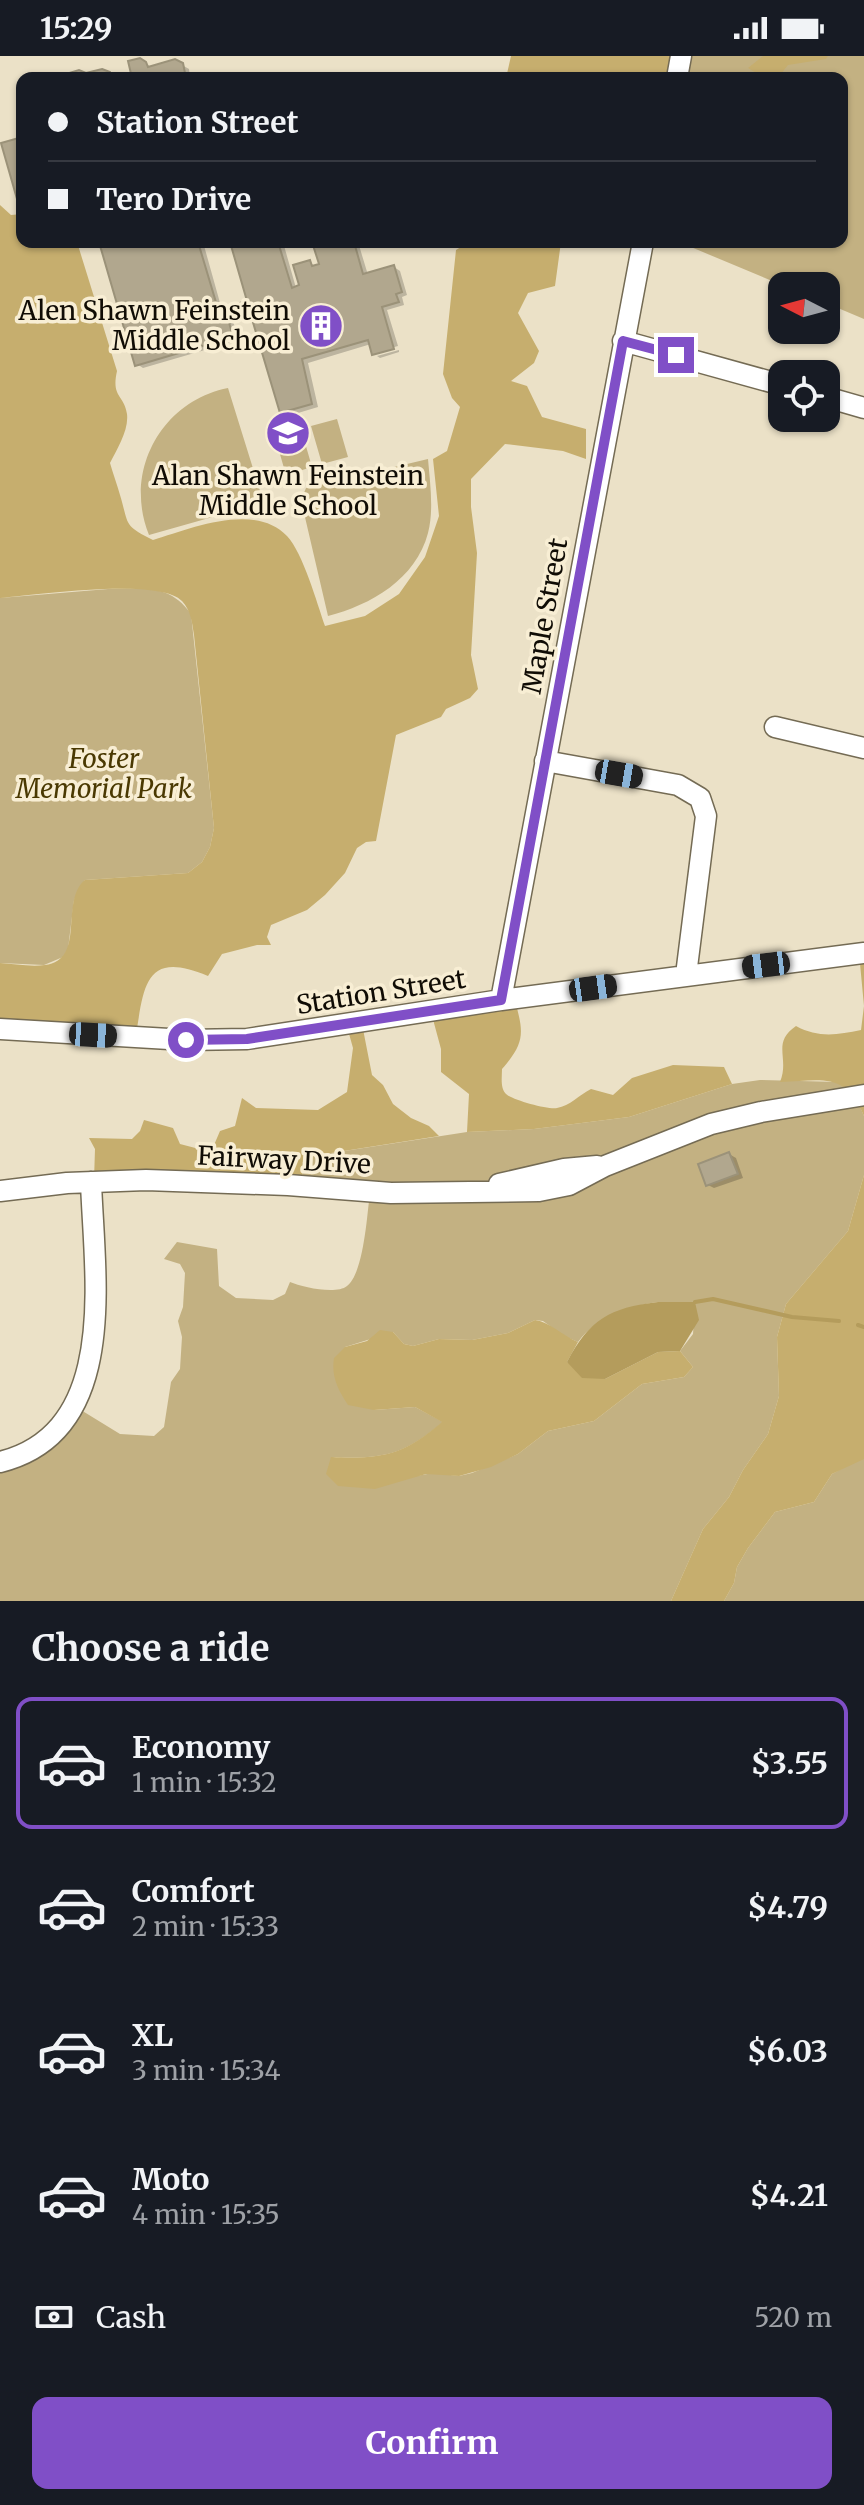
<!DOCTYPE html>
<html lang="en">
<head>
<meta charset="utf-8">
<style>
	body { margin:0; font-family:Merriweather,serif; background:#242831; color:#f1f3f6; height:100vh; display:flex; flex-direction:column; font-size:30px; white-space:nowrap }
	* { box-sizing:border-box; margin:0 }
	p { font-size:26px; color:#9ea1a6 }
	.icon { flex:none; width:44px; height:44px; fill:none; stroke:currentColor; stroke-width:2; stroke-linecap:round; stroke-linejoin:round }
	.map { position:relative; height:1545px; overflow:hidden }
	.details { display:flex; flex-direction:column; background:#171b24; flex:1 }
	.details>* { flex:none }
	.hud { position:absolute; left:16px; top:16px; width:832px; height:176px; border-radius:16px; box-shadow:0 2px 6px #0004; display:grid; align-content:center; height:176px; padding:0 32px; background:#171b24 }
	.needle { width:52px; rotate:276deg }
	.controls { position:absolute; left:768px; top:216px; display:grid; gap:16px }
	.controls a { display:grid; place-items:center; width:72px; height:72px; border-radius:16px; background:#171b24; box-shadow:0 2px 6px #0004; font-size:40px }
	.end { position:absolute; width:36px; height:36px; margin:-18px; border:10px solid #804fc7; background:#fff; box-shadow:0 0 0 4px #fff }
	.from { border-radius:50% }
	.car { position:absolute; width:24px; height:48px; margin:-24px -12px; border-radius:10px; box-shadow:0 0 6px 2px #0007; background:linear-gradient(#222 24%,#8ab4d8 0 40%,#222 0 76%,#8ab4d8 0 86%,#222 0) }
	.hud b { display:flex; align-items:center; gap:28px; height:76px; font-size:30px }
	.hud b+b { border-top:2px solid #363941 }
	.hud i { width:20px; height:20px; background:#f1f3f6 }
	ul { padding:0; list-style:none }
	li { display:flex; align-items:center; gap:24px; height:132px; margin:0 16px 12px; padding:0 16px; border:4px solid transparent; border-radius:16px }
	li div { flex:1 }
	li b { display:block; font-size:30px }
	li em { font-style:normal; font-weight:700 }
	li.current { border-color:#804fc7 }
	li>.icon { width:72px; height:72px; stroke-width:1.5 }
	h2 { padding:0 32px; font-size:36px; line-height:96px }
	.pay { display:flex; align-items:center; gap:20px; height:88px; padding:0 32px; font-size:30px }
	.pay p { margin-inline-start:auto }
	.primary-button { display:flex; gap:16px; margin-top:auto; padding:16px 32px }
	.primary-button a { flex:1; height:92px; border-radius:16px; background:#804fc7; color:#fff; font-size:32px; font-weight:700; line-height:92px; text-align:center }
	.status { display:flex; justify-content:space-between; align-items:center; height:56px; padding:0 40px; background:#171b24; direction:ltr }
	.status svg { height:22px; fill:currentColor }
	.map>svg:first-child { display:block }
</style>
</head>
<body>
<div class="status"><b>15:29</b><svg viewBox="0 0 49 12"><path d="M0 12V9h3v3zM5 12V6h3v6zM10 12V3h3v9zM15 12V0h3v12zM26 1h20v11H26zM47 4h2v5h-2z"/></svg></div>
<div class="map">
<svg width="864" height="1545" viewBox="0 0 864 1545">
	<rect width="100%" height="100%" fill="#ebe1c7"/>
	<path fill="#c3b182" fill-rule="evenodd" d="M684,0H864V263L826,247V230H784L679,186H842V22H677Z
		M228,332L261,438L255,449L149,479C123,415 162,345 228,332Z
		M337,363L348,401L322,408L311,370Z
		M301,373L312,411L286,419L275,381Z
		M428,403C430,427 434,454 428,477C416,523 371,549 328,560L301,444L306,432Z
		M108,533C143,533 169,527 191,558L214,772L210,791L202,806L188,817L85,824L74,844L68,893L63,901L44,909L0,907V542Z
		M760,1024L838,1026L855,1039L864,1060V1119L848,1175L786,1248L777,1281L779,1340L768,1378L743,1414L729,1441L703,1473L671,1545H0V1404L76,1351L120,1378L154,1380L164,1371L171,1326L180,1313L182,1281L178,1265L183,1251L185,1217L180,1208L164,1203L177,1186L217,1193L219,1230L236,1242L273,1244L285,1238L290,1226C302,1231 336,1239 347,1230C364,1217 367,1158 370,1137L303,1129L302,1107L312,1100L467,1076L534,1073L629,1061L732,1028ZM658,1246H695L693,1278L680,1295L693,1311L684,1321L642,1328L594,1365L548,1375L518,1398L472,1417L459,1420L433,1417L416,1420L331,1401C382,1403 403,1400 443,1366L415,1351L374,1354L345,1291L393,1276L404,1288L413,1290L439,1283L472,1284L508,1277L535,1264L543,1265L564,1280L578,1286C596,1261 629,1250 658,1246Z
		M860,1403H864V1545H724L734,1527L737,1511L748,1492L775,1456L814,1446L832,1418Z"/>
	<path fill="#c6ae6e" d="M511,0H683L678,22H506Z
		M763,0H828L826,3L788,9L780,19L765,22L748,12Z
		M0,149L11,159L22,158V186H77L117,315C111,342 124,338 127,358C129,374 117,393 110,407C113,418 117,428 120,439C129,469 123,469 153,484C191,472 255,446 287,480C303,497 317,547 325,570L365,560L399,538L425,501L439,460L433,403L447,395L460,351L452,342L443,318L456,194L469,186H561L555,230L528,237L518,257L539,295L534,307L511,325L527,330L542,361L586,373V403L563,395L505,388L471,423V451L477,497L471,599L478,633L470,642L446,653L441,661L396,679L376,785L366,786L357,792L345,817L325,839L307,854L271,869L267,881L271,889H257L222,898L208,920C146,894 144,928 136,979L0,973V907C14,908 31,911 45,909C87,904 59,845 85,824L188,817L202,806L210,791L214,772L194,579C192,566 191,555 182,545C159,521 35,539 0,542Z
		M859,897H864V1060C845,1015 822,1025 780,1026C790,1002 771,987 796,970C818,982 837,979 861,974L864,950Z
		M515,945C524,977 525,987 502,1013C502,1021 500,1032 506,1038C512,1044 549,1054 557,1052C570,1050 579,1039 591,1033L613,1039L632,1022L673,1009L724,1011L732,1028L629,1061L534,1073L467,1076L469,1038L441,1016V993L431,956Z
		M346,967L362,968L372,1019L383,1029L393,1048L411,1062L429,1070L439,1080L312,1100L302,1107L303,1129L94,1124L95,1093L89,1082L132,1083L140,1075L144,1064L173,1072L180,1088L203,1094L214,1089L220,1075L235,1070L242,1042L256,1052L318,1054L347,1036L353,992Z
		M864,1119V1403L832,1418L814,1446L775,1456L748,1492L737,1511L734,1527L724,1545H671L703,1473L729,1441L743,1414L768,1378L779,1340L777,1281L786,1248L848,1175Z
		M535,1264C550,1266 563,1280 578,1286L567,1306L605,1323L658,1296L680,1295L693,1311L684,1321L642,1328L594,1365L548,1375L518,1398L491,1411L459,1420L426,1418L375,1433L338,1430L326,1418L331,1401C381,1403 403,1400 442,1366L415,1351L374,1354L348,1349C338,1334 331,1320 334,1302L345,1291L367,1285L380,1274L393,1276L404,1288L413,1290L439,1283L472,1284L508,1277Z"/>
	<path fill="#b49c5c" d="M658,1246H695L699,1264L680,1295L658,1296L605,1323L582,1322L567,1306C590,1263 609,1252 658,1246Z"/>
	<path fill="#0003" d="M140,4L152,12L175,5L189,13L190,22H134Z
		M22,60V76L18,61Z
		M101,186H203L222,254L249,246L232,186H283L296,232L302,231L310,207L317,211L321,210L314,186H358L368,219L394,211L400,215L407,239L402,241L404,249L387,254L398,290L376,296V299L371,288L308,307L318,351L288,360L281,356L252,256L232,262L239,284L143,312L137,308Z
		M399,294V296L380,302L377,300Z
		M729,1098L736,1102L743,1122L714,1132L708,1129Z"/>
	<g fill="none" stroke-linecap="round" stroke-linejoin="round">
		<path stroke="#b49c5c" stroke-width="4" d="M695,1246L713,1243L792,1261L839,1265
			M858,1269L864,1271"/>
	</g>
	<path fill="#b1a78e" stroke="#9b9279" stroke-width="2" d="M140,2L146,6L148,11L175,3L183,7L186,22H132L128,5Z
		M102,13L110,16L112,22H64L63,19L79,14L86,17Z
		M22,81V141L17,143L1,87Z
		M99,186H198L218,253L247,245L230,186H278L292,232L299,229L293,209L310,204L312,210L319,208L312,186H354L363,218L394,209L402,236L396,238L399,246L382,251L394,293L372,299L368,284L302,303L312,348L280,357L249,253L227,259L233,281L135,310Z
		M729,1096L738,1118L706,1130L698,1108Z"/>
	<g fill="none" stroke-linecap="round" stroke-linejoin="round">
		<g stroke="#746b54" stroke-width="23">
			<path id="minor" d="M677,22L681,0
				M623,285L782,329
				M826,341L864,352
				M775,671L864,692
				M545,705L678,729L700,742L706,760L686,919
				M501,944L643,186
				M0,973L186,984L247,983L501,944L864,897
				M499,1128L564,1113L597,1110
				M0,1135L67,1127L146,1124L288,1129L391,1137L539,1135L569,1129L605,1110L711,1068L761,1056L864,1039
				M0,1406C121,1376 94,1219 91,1126"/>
		</g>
		<use href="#minor" stroke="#fff" stroke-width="20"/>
	</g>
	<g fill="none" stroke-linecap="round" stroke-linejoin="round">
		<path stroke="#804fc7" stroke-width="10" d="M186,984L247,983L501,944L623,285L676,299"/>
	</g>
	<defs>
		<g id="building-disc" transform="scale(2.3)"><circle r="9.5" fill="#804fc7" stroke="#f8eed4"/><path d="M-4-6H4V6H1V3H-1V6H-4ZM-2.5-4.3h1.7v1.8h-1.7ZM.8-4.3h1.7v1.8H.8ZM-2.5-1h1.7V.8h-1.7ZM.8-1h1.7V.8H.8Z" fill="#fff"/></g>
		<g id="school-disc" transform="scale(2.3)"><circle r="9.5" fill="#804fc7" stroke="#f8eed4"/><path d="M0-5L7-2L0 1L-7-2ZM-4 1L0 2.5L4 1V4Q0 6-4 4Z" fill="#fff"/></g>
	</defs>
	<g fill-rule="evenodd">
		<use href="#building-disc" x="321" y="270"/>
		<use href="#school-disc" x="288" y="377"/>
	</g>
	<g text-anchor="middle" stroke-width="7" stroke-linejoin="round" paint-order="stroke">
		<g font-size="26" fill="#100c05" stroke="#f8eed4" text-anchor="end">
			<text x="290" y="264">Alen Shawn Feinstein<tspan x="290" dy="30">Middle School</tspan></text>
			<text x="288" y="429" text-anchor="middle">Alan Shawn Feinstein<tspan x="288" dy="30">Middle School</tspan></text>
		</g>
		<g font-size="26" fill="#100c05" stroke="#f8eed4">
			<text transform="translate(545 560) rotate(-80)" y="9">Maple Street</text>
			<text transform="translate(381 936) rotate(-9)" y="9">Station Street</text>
			<text transform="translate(284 1104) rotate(3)" y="9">Fairway Drive</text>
		</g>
		<g font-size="26" font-style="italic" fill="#4a3902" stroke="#f8eed4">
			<text x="104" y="712">Foster<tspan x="104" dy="30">Memorial Park</tspan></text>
		</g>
	</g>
</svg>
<div class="controls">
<a><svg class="needle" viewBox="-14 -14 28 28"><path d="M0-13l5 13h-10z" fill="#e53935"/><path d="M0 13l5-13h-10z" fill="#9ea1a6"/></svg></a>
<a><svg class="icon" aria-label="locate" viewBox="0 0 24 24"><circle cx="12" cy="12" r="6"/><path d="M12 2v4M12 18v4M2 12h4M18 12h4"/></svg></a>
</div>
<i class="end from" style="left:186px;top:984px"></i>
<i class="end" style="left:676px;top:299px"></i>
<i class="car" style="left:619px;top:718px;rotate:100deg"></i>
<i class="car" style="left:766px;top:909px;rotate:263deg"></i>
<i class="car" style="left:593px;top:932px;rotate:82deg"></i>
<i class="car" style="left:93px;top:979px;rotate:93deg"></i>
<div class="hud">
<b><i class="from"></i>Station Street</b>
<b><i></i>Tero Drive</b>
</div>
</div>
<section class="details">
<h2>Choose a ride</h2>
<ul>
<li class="current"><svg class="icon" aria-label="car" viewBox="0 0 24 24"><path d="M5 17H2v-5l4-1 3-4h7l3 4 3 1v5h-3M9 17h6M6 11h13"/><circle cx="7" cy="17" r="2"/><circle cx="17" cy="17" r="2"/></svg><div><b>Economy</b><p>1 min · 15:32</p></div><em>$3.55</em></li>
<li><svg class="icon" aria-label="car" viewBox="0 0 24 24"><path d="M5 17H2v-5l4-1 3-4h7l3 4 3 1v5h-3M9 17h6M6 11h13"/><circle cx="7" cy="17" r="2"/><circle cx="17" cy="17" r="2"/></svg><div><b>Comfort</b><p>2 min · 15:33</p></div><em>$4.79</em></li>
<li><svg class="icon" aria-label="car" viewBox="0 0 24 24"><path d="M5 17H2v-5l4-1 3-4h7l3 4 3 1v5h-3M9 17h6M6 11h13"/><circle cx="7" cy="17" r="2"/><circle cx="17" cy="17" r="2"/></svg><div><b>XL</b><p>3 min · 15:34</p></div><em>$6.03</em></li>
<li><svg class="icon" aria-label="car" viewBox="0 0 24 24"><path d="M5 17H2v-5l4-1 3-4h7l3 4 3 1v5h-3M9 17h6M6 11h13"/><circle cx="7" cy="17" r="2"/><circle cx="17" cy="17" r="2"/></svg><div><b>Moto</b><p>4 min · 15:35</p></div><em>$4.21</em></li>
</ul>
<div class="pay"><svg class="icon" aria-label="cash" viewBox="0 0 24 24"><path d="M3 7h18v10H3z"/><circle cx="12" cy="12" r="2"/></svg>Cash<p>520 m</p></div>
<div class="primary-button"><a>Confirm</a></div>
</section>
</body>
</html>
